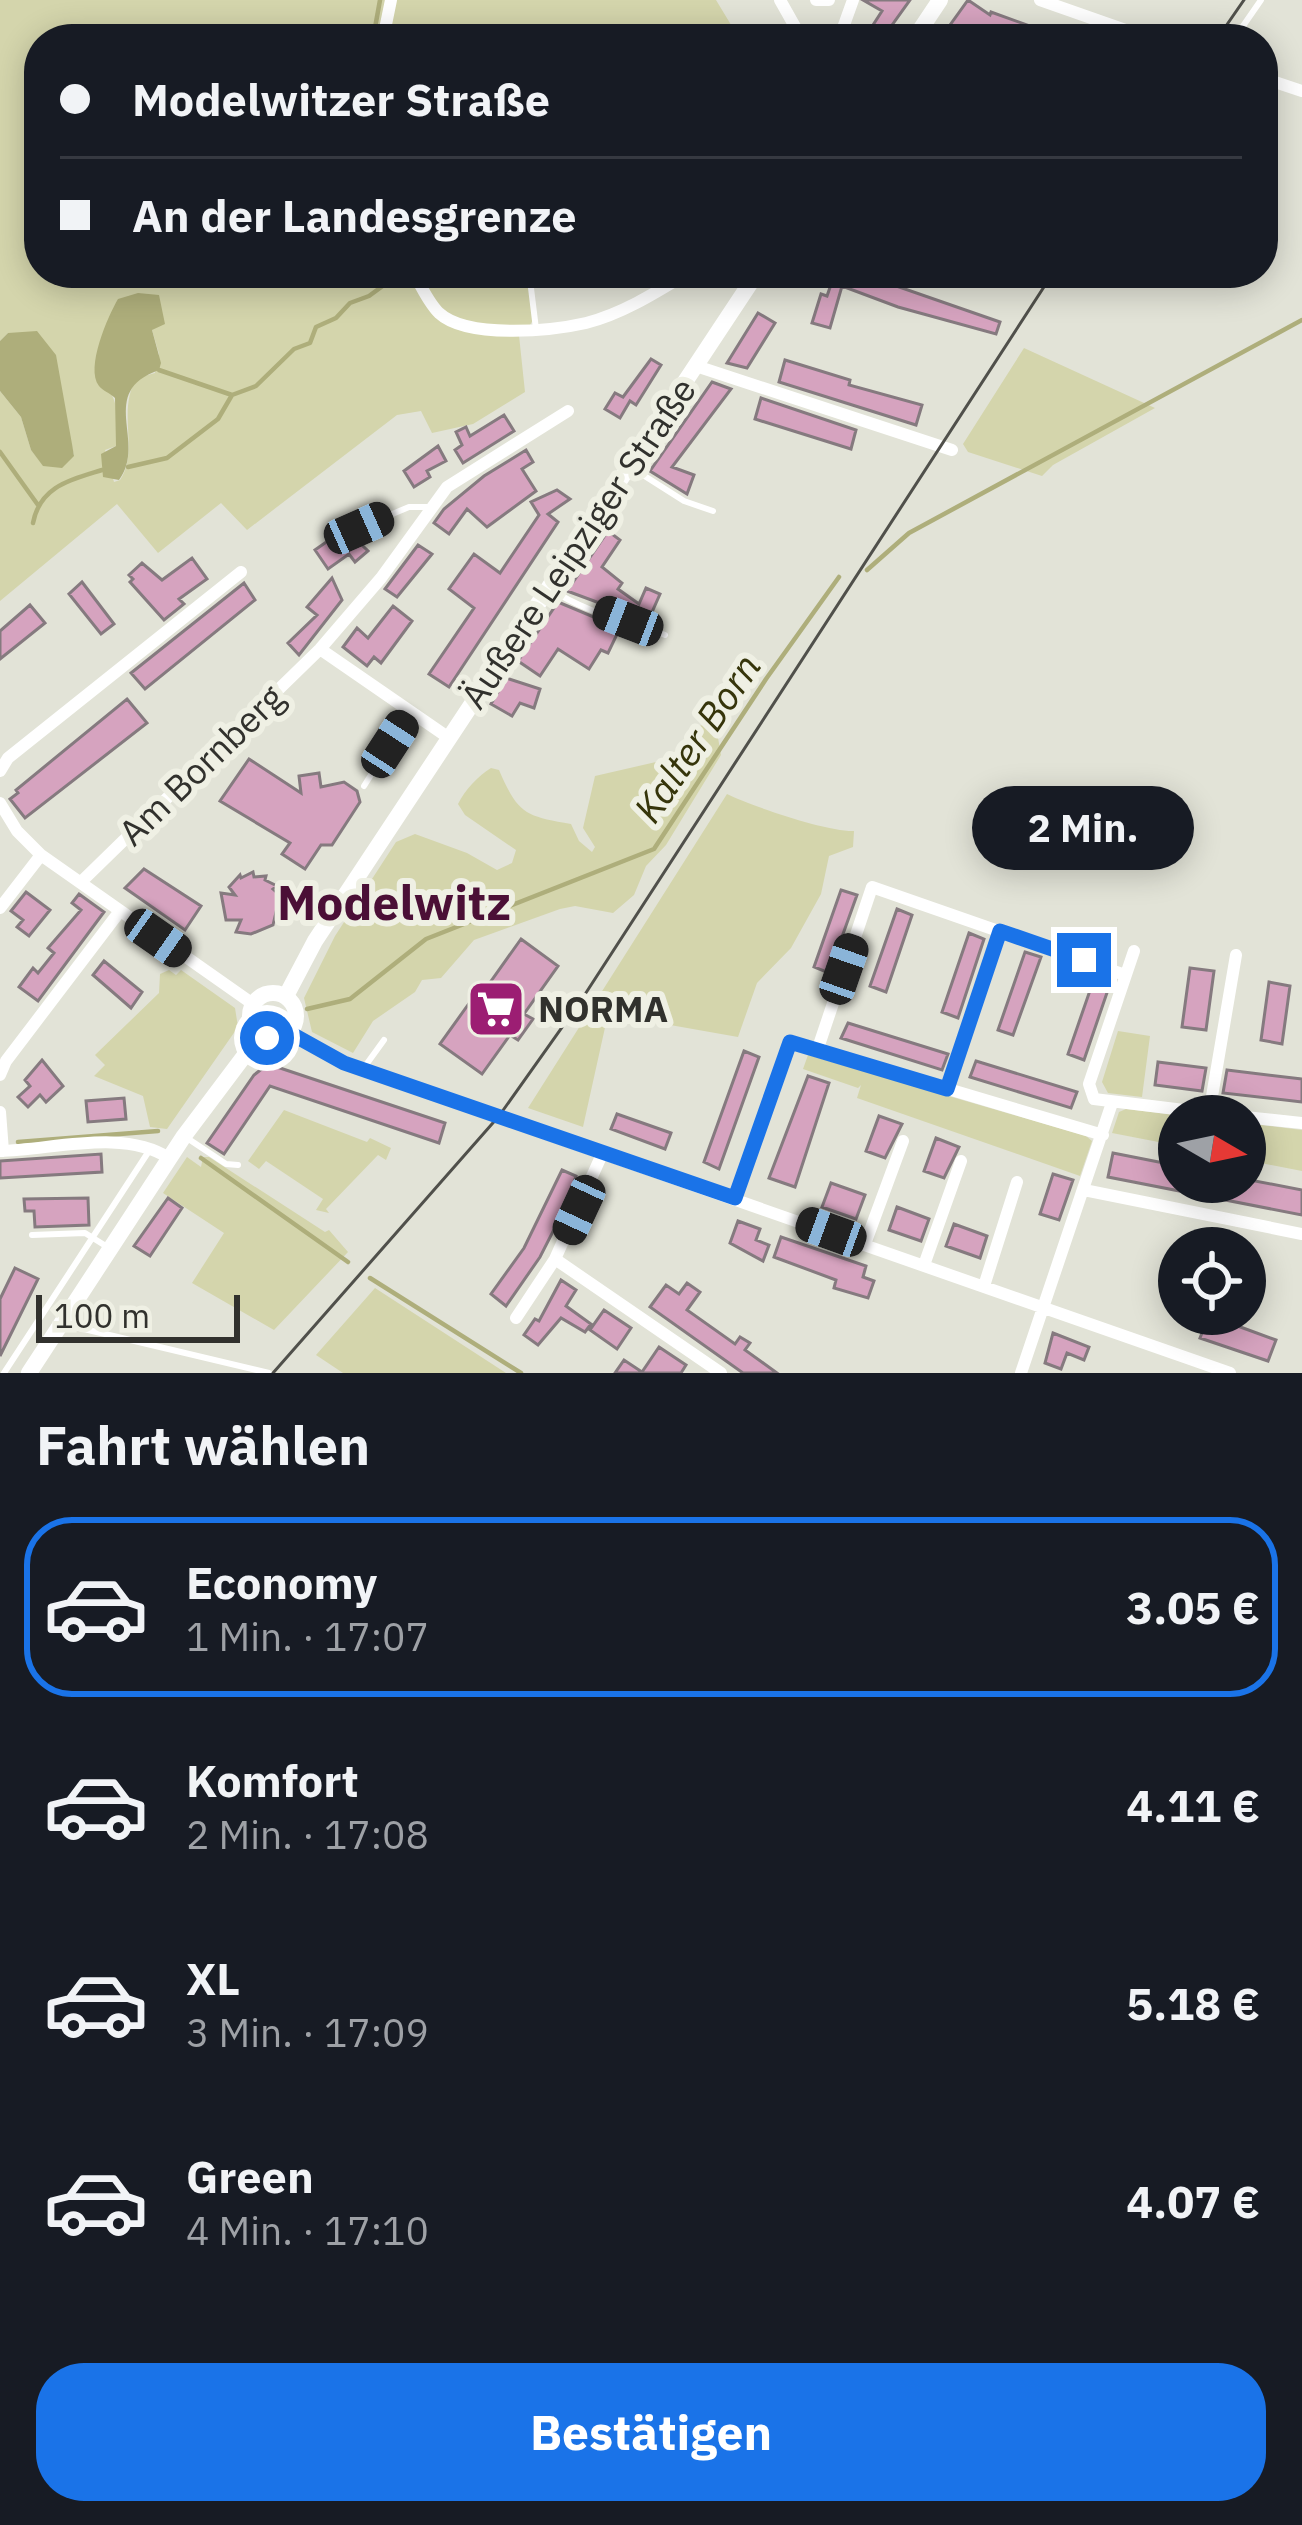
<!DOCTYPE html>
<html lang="de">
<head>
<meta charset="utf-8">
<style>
	body { margin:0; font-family:"IBM Plex Sans",sans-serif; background:#20242c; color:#f1f3f6; height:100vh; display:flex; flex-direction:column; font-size:45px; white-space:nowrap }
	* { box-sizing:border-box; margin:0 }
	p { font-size:39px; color:#9ea1a6 }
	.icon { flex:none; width:66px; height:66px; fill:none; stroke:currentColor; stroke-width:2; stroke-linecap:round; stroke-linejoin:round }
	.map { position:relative; height:1373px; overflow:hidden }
	.sheet { display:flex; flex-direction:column; background:#171b24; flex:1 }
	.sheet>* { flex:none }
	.guide { position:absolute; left:24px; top:24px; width:1254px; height:264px; border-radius:48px; box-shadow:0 6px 30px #0003; display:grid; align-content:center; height:264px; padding:0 36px; background:#171b24 }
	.needle { width:78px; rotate:99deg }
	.fabs { position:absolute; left:1158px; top:1095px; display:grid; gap:24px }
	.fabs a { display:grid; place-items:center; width:108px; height:108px; border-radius:50%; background:#171b24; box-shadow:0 6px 30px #0003; font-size:60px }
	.scale { position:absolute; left:36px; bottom:30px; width:204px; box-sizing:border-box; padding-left:12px; border:6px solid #31312d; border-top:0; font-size:33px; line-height:42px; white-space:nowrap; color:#31312d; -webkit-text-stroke:9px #eff0e4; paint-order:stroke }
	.end { position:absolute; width:54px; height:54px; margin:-27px; border:15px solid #1a73e8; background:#fff; box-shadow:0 0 0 6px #fff }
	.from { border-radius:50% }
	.bubble { position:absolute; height:84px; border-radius:42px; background:#171b24; box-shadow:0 6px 30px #0003; font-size:39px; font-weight:700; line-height:84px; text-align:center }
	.car { position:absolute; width:36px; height:72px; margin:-36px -18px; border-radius:15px; box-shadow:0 0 9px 3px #0007; background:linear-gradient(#222 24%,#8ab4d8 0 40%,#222 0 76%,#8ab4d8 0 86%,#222 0) }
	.guide b { display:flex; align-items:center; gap:42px; height:114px; font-size:45px }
	.guide b+b { border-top:3px solid #363941 }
	.guide i { width:30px; height:30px; background:#f1f3f6 }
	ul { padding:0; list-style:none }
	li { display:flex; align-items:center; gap:36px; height:180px; margin:0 24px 18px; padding:0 12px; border:6px solid transparent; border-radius:48px }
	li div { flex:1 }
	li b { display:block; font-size:45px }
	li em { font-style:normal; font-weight:700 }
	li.selected { border-color:#1a73e8 }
	li>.icon { width:108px; height:108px; stroke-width:1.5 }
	h2 { padding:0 36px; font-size:54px; line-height:144px }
	.cta { display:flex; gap:24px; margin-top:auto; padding:24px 36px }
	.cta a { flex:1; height:138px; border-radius:48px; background:#1a73e8; color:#fff; font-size:48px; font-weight:700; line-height:138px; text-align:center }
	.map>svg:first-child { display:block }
</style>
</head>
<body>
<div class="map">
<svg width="1302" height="1373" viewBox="0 0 1302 1373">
	<rect width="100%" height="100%" fill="#e2e3d7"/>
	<path fill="#d4d5ac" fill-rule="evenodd" d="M0,0H716L739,38L39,39V273H527L533,320L530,325L518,326L525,392L473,424L432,433L421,411L397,415L247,530L221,503L158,553L117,504L0,601V391L21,417L31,450L44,466L74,455L65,421L8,333L0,341ZM158,295L156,325L152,330L159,354L155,373L137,378C116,410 140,451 120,480L114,482L105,450L116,446C119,430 119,405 110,392Z
		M1024,348L1155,408L1053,465L1042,476L968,452L963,444Z
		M708,724L717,732L721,755L666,845L646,866L634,895L613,913L575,906L560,909L474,940L441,978L422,980L415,992L373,1021L353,1053L312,1032L304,998L335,936L396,842L415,834L467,853L497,870L512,863L516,850L465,815L458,804C465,790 478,776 491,768L499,770C518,814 525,816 571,824L579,841L592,852L595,847L583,828L595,776L669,759L694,727Z
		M727,794C751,806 828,832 854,831L853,847L829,856L821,894L791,948L757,983L738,1037L608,1014L583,1127L528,1108Z
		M169,970L176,975L181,970L235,1008L238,1027L167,1129L150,1127L143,1096L94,1076L105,1065L95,1055L159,993L160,974Z
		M1118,1031L1150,1036L1142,1097L1108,1093L1102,1082Z
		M808,1055L1086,1136L1092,1141L1080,1176L857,1098L861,1085L858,1088L803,1069Z
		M1126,1109L1184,1116H1179V1146L1112,1133L1119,1112Z
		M284,1110L367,1142L370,1138L391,1148L386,1160L378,1155L326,1209L329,1213L316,1210L323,1199L266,1161L259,1169L248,1161Z
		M1245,1123L1302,1130V1171L1245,1160Z
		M187,1157L201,1167L203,1157H209L325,1232L329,1230L348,1252L274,1330L192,1283L224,1233L163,1193Z
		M375,1288L506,1373H343L316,1355Z"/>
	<path fill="#aeae7b" d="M138,293L159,295L165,324L152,330L161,363L159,370C96,392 148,442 119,480L103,477L101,454L116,446L115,398C110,393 103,391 99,386C85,368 108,316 118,299Z
		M37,331L56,355L72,444L74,456L62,468L43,466L31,450L21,417L0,391V341L8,333Z"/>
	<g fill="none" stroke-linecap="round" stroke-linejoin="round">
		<path stroke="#aeae7b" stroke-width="4.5" d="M373,39L380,0
			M159,370L232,395
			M0,452L38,505
			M128,467L167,458L218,419L232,395L256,386L294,349L310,343L316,327L336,318L350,303L369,296L384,285L389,273
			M33,523C40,486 70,480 102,470
			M867,570L909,533L1302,320
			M307,1009L350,999L426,939L654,849L766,679L839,577
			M18,1142L158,1131
			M201,1158L348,1262
			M370,1278L521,1373"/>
	</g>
	<path fill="#d6a3bf" stroke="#857a7f" stroke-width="3" d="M863,0H910L882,39H864L882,11Z
		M968,0L990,15L991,12L1066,39H940Z
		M835,273H859L1000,322L996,334L898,307L842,286L830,328L812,323L821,294L827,296Z
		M758,313L775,323L747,368L727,363Z
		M651,359L661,365L636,405L630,401L620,418L605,409L615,393L623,397Z
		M785,360L850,380L849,385L922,405L916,425L779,382Z
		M712,382L731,389L672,467L694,475L687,494L650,471Z
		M761,398L856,430L851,449L755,419Z
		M504,415L514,431L463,463L455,450L462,445L456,432L466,427L470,436Z
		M438,446L446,461L427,471L430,477L414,487L404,471Z
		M526,450L533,462L522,469L536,491L487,527L467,509L449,534L434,523L444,509L484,476Z
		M557,490L570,499L548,514L558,522L449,687L429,674L474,608L449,589L474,554L500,573L539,515L531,502Z
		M340,524L368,551L355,562L349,554L328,569L315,550L335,536L331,531Z
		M608,531L620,540L602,567L622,583L618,589L639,604L646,588L660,594L648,621L567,591Z
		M418,545L432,554L397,597L385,589Z
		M192,558L207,579L179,599L184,604L164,620L130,582L133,579L129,575L142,563L162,580Z
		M332,578L342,600L299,655L288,643L317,615L307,607Z
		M82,582L114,624L101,634L69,594Z
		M244,583L255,600L145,689L131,673Z
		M558,602L620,628L608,653L601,650L589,669L558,649L540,676L518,661Z
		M30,605L45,623L0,659V631Z
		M393,606L412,621L381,663L374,657L367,666L343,647L357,628L368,638Z
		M506,678L540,689L534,708L520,703L512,716L491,704Z
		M127,699L147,723L25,818L10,799L18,793L16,790Z
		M249,759L301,793L299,776L319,773L321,787L344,782L357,791L360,802L332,845H321L305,869L282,854L290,843L220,801Z
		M144,869L201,906L185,930L125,888Z
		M253,872L254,877L266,876L265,880L277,886L273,889L280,895L273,925L251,934L236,932L241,920H226L221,893L235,895L229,887L240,875L241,878Z
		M841,890L857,895L829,973L814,967Z
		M26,892L50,910L29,936L17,927L23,920L11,911Z
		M79,894L104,912L38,1001L19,987L33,968L38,973L54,953L48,948L81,910L72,903Z
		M897,909L912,915L886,992L870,986Z
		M969,933L984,939L958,1018L942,1012Z
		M521,939L558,966L524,1014L533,1019L518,1040L510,1035L482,1074L440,1044L470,1002L474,1005Z
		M1025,952L1041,957L1013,1035L998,1030Z
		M104,961L142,992L131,1008L93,975Z
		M1190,968L1214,971L1206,1030L1182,1027Z
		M1095,976L1111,981L1084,1060L1068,1054Z
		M1269,982L1290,986L1282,1044L1261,1040Z
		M848,1023L948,1054L942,1070L841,1038Z
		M744,1051L759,1057L719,1169L704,1162Z
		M42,1060L63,1086L46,1102L40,1095L28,1107L18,1097L30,1086L25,1080Z
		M976,1061L1077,1092L1071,1108L970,1077Z
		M1158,1062L1206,1068L1202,1091L1155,1085Z
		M268,1064L445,1123L439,1143L270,1086L224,1154L207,1143L254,1075Z
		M1227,1070L1302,1079V1102L1223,1093Z
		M808,1076L829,1083L795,1187L769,1178Z
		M124,1098L126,1119L88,1122L86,1101Z
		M617,1114L671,1133L665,1149L611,1129Z
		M879,1116L902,1124L885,1158L866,1151Z
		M936,1138L959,1147L944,1178L924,1171Z
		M1113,1153L1179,1166V1182H1245V1179L1302,1190V1215L1108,1177Z
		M101,1154L102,1172L0,1178V1161Z
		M562,1170L576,1176L566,1206L540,1257L506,1306L491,1294L524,1248Z
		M1053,1174L1073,1180L1059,1220L1040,1214Z
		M831,1183L865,1195L856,1219L822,1207Z
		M88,1198L89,1225L35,1227L34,1211H25L24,1199Z
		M168,1198L182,1208L150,1256L134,1246Z
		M897,1207L929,1219L921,1241L889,1230Z
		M738,1221L760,1229L756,1240L769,1245L763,1261L730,1243Z
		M954,1224L987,1236L980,1258L946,1246Z
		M781,1237L866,1266L863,1277L874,1281L868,1298L834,1288L836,1280L774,1257Z
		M15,1268L38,1279L0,1356V1299Z
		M561,1280L576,1290L566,1306L591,1324L585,1332L561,1318L538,1345L524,1335L535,1319L539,1321Z
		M687,1283L700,1292L687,1310L735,1344L740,1337L750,1343L745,1350L777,1373H743L650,1307L666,1285L679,1294Z
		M604,1310L631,1328L617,1349L590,1330Z
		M1220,1314L1237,1320L1235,1325L1276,1340L1268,1361L1200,1338L1207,1320L1216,1323Z
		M1053,1333L1089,1347L1084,1360L1067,1353L1061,1369L1045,1363Z
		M659,1347L686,1365L681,1373H615L624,1360L642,1372Z"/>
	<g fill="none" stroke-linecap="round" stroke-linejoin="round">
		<path stroke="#fff" stroke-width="6" d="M1234,39L1261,0
			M533,273L530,280L536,329
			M632,468L684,501L713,511
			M348,523L359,528L409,507H429
			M551,589C583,612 628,621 665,635
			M364,786L410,713
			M363,1069L384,1040
			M187,1138L226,1164L238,1165
			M32,1235L85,1233L109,1248
			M63,1324L269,1373
			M4,1373L149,1151"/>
		<path stroke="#fff" stroke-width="12" d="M780,0L802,39
			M816,0H829
			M1040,0L1151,39
			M383,39L391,0
			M839,39L853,0
			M1263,78L1302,91
			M414,273C421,286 428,302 439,313C467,339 551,331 586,323C622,314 657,292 688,273
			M696,366L952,450
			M320,649L449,738
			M0,771L8,758L241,572
			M0,803L17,831L41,855L253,1004
			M81,882L320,649L381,578L447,487L568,411
			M0,908L41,855
			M1134,951L1089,1084L1094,1099L1233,1116
			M289,1033L344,1063L1230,1373
			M817,1051L872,887L1125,975
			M0,1075L6,1061L120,911
			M947,1089L1000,931
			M0,1112L3,1151
			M1209,1114L1236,955
			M1245,1117L1302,1123
			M0,1151C52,1150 123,1128 169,1158
			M1084,1190L1302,1234
			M735,1197L790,1042L1103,1135
			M865,1244L903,1141
			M555,1259L721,1373
			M924,1265L961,1161
			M984,1286L1017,1182
			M516,1318L555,1259L603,1152
			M1021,1373L1112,1103"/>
		<path stroke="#fff" stroke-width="16" d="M914,39L940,0
			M250 1016a23 23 0 1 1 46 0a23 23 0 1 1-46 0Z
			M286,996L315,941L757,273
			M29,1373L184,1136L260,1035"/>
		<path stroke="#50504b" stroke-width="3" d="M1217,39L1244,0
			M273,1373L499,1116L580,1002L1053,273"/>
	</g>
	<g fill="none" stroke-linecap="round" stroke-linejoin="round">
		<path stroke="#1a73e8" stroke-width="15" d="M267,1038L290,1033L344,1063L735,1198L790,1042L947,1089L1000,931L1084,960"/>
	</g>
	<defs>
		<g id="supermarket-square" transform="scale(3)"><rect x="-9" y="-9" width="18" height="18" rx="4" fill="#9c1e73" stroke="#eff0e4"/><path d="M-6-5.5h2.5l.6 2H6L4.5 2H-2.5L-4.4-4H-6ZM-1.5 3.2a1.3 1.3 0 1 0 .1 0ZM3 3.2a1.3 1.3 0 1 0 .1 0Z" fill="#fff"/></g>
	</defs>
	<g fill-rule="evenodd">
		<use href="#supermarket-square" x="496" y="1009"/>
	</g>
	<g text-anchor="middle" stroke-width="12" stroke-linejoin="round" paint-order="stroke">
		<g font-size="36" fill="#31312d" stroke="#eff0e4">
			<text transform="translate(578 543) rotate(-56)" y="13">Äußere Leipziger Straße</text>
			<text transform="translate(201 765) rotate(-44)" y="13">Am Bornberg</text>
		</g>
		<g font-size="36" font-weight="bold" fill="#31312d" stroke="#eff0e4" text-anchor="start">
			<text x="538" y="1022">NORMA</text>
		</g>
		<g font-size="39" font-style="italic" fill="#36350b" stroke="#eff0e4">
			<text transform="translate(697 738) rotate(-56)" y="14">Kalter Born</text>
		</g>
		<g font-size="48" font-weight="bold" fill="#4b0f36" stroke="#eff0e4">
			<text x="394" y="920">Modelwitz</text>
		</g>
	</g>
</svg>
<div class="fabs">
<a><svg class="needle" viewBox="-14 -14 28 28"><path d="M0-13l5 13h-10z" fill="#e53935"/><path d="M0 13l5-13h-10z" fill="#9ea1a6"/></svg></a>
<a><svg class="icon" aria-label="locate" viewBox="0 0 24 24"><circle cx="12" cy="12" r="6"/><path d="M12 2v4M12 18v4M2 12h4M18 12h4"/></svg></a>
</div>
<div class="scale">100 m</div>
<i class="end from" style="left:267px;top:1038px"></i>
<i class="end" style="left:1084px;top:960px"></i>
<div class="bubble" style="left:972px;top:786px;width:222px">2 Min.</div>
<i class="car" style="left:359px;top:528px;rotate:66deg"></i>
<i class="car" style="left:628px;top:621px;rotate:291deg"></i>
<i class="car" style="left:390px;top:744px;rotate:33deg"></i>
<i class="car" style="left:158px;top:938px;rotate:125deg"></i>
<i class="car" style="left:844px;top:969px;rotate:19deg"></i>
<i class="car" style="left:579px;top:1210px;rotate:205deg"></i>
<i class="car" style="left:831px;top:1232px;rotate:290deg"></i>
<div class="guide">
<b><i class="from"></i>Modelwitzer Straße</b>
<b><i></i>An der Landesgrenze</b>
</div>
</div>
<section class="sheet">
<h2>Fahrt wählen</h2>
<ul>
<li class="selected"><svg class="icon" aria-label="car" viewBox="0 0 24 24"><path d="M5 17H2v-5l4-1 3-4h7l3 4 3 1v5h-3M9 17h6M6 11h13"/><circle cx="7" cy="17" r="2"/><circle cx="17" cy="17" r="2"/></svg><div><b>Economy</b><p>1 Min. · 17:07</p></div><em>3.05 €</em></li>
<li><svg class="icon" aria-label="car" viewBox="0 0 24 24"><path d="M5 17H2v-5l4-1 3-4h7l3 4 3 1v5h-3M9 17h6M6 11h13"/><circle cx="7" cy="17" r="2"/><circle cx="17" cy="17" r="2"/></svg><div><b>Komfort</b><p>2 Min. · 17:08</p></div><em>4.11 €</em></li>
<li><svg class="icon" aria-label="car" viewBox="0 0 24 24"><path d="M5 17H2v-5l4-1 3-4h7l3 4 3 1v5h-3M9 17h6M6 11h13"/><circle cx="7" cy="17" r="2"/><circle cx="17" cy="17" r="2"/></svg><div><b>XL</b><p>3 Min. · 17:09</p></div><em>5.18 €</em></li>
<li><svg class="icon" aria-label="car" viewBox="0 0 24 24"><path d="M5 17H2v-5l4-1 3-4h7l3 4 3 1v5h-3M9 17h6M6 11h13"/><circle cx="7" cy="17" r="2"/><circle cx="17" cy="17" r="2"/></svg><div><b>Green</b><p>4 Min. · 17:10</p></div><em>4.07 €</em></li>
</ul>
<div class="cta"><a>Bestätigen</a></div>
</section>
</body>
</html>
